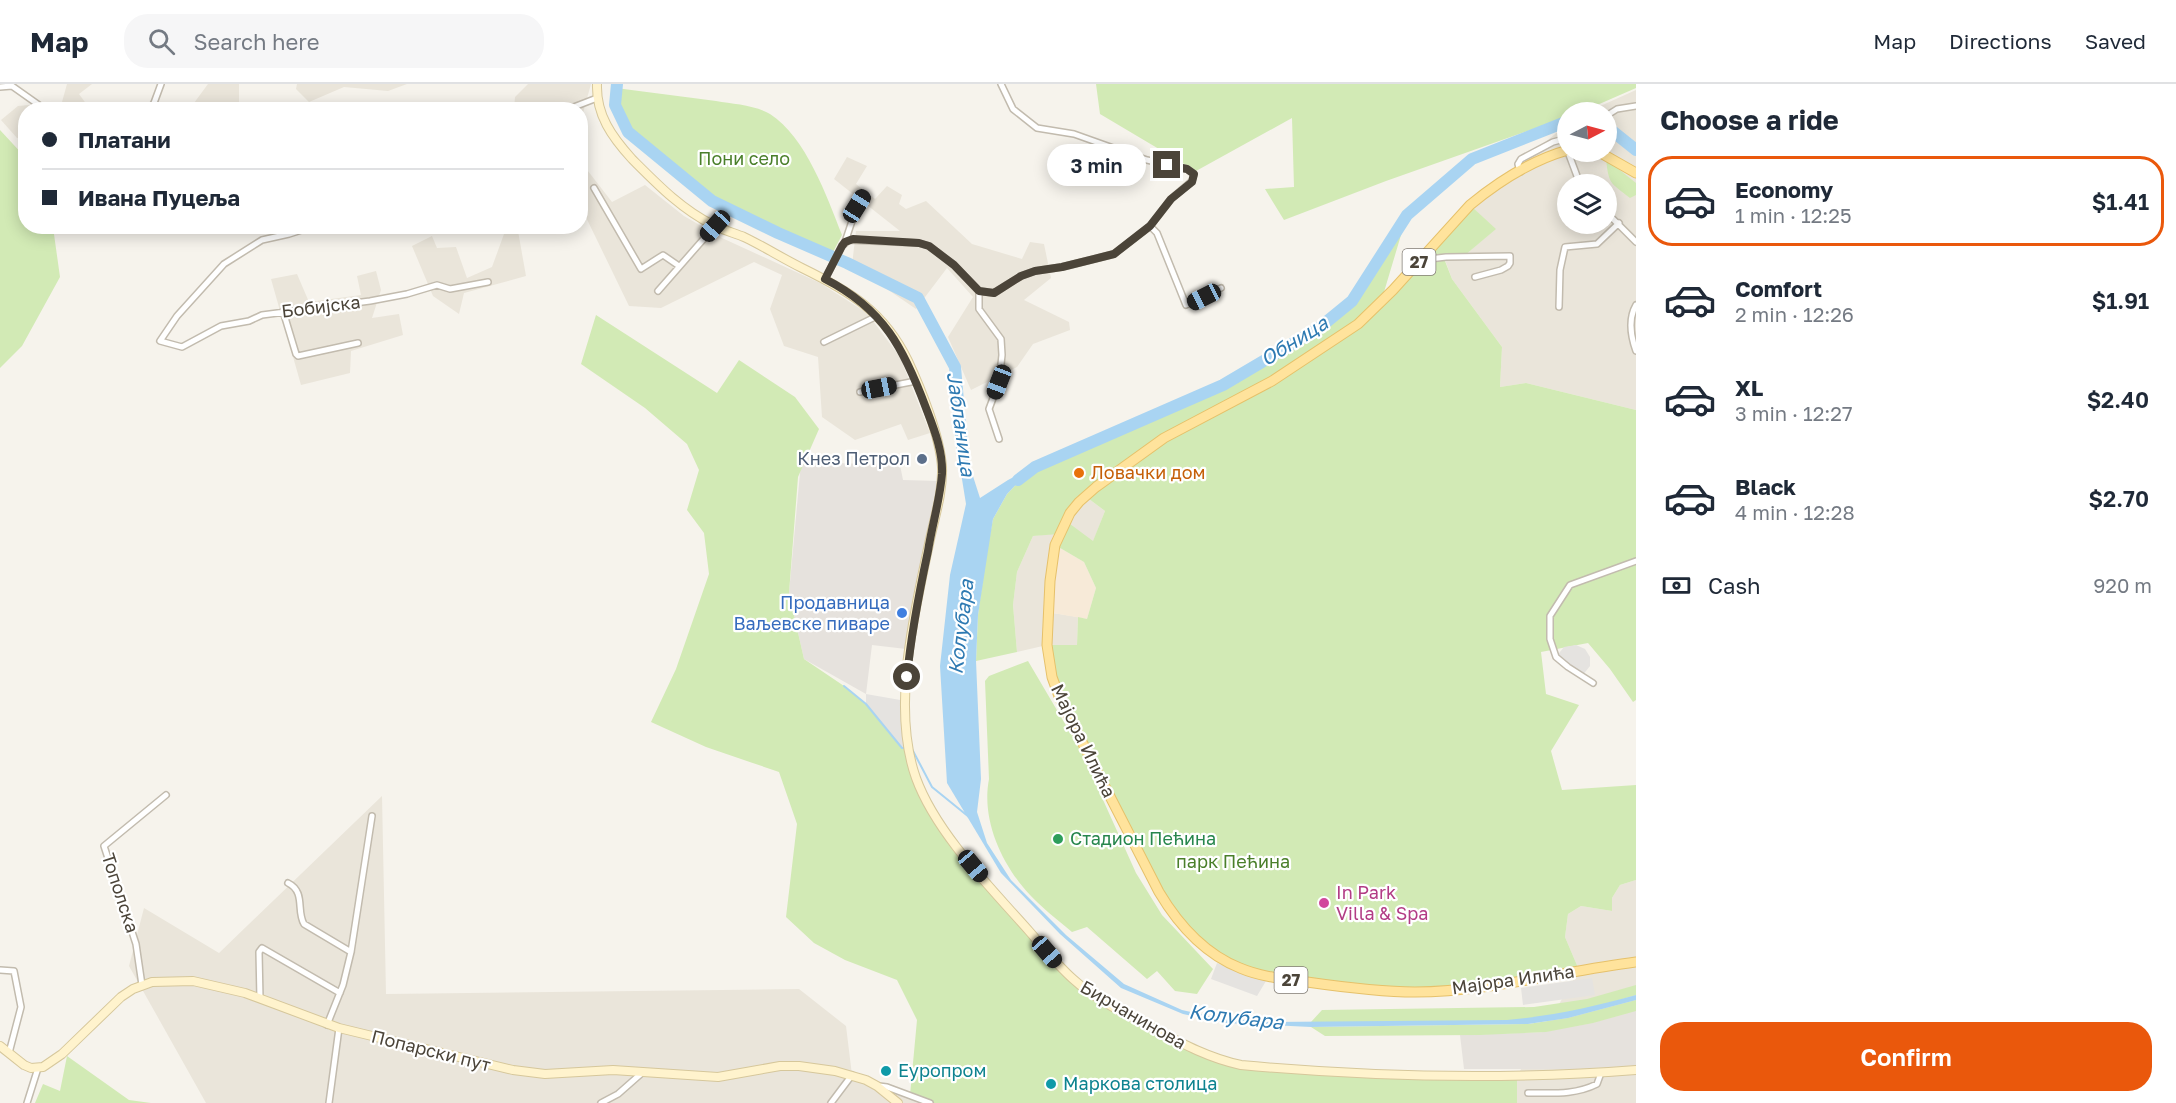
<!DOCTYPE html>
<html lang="en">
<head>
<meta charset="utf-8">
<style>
	body { margin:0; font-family:"Golos Text",sans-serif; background:#f6f6f7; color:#1f2937; height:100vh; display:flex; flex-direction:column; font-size:22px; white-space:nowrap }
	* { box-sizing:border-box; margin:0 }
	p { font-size:20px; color:#747a83 }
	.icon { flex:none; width:33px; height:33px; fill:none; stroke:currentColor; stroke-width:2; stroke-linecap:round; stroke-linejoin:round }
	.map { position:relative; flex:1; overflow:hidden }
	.sheet { display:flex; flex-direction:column; background:#fff; width:540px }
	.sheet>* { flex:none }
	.hud { position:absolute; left:18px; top:18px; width:570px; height:132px; border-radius:24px; box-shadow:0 3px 15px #0003; display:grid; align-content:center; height:132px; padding:0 24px; background:#fff }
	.needle { width:39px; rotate:84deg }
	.controls { position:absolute; left:1557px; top:18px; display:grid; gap:12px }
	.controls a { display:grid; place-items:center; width:60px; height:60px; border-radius:50%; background:#fff; box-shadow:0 3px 15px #0003; font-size:30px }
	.end { position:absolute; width:27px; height:27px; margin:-14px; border:8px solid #4b4439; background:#fff; box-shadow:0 0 0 3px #fff }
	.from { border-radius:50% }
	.bubble { position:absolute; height:42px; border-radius:21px; background:#fff; box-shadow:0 3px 15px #0003; font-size:20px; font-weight:600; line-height:42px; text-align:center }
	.car { position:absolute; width:18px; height:36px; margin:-18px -9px; border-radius:8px; box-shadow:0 0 4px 2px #0007; background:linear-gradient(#222 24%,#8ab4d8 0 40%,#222 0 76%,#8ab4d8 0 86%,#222 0) }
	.hud b { display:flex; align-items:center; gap:21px; height:57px; font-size:22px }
	.hud b+b { border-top:2px solid #e0e1e3 }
	.hud i { width:15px; height:15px; background:#1f2937 }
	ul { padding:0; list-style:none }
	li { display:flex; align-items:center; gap:18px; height:90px; margin:0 12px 9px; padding:0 12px; border:3px solid transparent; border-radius:24px }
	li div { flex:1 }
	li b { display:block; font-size:22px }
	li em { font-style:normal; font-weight:600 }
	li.selected { border-color:#ea580c }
	li>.icon { width:54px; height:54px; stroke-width:1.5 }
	h2 { padding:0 24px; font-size:27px; line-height:72px }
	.pay { display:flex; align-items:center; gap:15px; height:66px; padding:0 24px; font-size:22px }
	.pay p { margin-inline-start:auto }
	.primary-button { display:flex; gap:12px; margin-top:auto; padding:12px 24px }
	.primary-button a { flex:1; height:69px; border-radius:24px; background:#ea580c; color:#fff; font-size:24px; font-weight:600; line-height:69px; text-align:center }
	header { display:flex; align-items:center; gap:36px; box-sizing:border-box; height:84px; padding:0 30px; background:#fff; border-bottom:2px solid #e0e1e3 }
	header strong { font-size:28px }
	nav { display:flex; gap:33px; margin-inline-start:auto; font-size:21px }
	.search { width:420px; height:54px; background:#f6f6f7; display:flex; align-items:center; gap:15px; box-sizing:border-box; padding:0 21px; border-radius:24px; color:#747a83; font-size:22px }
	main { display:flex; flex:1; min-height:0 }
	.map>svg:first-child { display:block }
</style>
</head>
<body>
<header>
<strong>Map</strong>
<div class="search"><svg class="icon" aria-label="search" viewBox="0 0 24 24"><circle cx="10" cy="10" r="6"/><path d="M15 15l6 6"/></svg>Search here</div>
<nav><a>Map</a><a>Directions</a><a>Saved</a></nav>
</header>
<main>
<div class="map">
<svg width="1636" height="1019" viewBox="0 0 1636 1019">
	<rect width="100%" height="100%" fill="#f6f3ec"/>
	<path fill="#eae5da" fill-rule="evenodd" d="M67,0H92L79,10L90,25L26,26L25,53L17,54L1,36L18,22L62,18Z
		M208,0H239V25H192L194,19Z
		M297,0H407L388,7L344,3L309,18L296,5Z
		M528,0H591L581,36L580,26H514L515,13Z
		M1636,6V326L1526,299L1500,303L1502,263L1452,195L1445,176L1464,172L1495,145L1470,121L1567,40L1568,68H1606V28H1587ZM1568,100H1606V140H1568Z
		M847,73L867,82L856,100L875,115L887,102L902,111L899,120L906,125L926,117L972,160L1022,175L1030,158L1044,160L1051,194L1024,216L1069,238L1070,246L1033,260L1017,283L971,306L948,253L973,213L947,184L916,225L852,181L856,147H900L834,95Z
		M581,78L612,118L645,101L684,132L722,154L820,199L867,229L900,273L930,349L908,356L901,340L855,356L822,333L818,273L784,262L770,225L782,191L754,178L661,224L629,222L581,123Z
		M518,147L526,192L464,209L459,230L433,212L412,162L432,152L437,164L456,163L467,194L492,183L504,150Z
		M376,187L381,206L372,234L399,230L403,251L351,267L350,289L301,301L271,195L297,190L309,218L361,211L357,192Z
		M1085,412L1105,427L1093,458L1065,437Z
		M1059,449L1047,528L1078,533L1077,561H1047L1017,568L1013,521L1017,488L1033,452Z
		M382,712L386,910L799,905L846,942L852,991L930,1019H206L129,882L144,824L219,869Z
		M1636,796V1019H1516L1517,992L1579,886L1565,853L1568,830L1581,822L1612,827V814L1620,801Z"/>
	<path fill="#f7ead8" d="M1055,461L1084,478L1096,504L1087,535L1047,528Z"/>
	<path fill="#e6e2dd" d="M801,378L900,381L903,396L939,397L912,518L906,565L872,561L866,610L804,575L789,509Z
		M1636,927V981L1573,985H1464L1460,951L1546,948L1593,939Z"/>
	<path fill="#d2eab5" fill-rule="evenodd" d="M1096,0H1636V4L1581,28H1568L1567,33L1386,97L1284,136L1265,105L1294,103L1292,34L1196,87L1100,30Z
		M616,4C649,8 683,13 716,17C733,20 755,21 770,30C806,53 827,113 842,151L831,172L778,149L712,117L628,48L615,21Z
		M0,46L25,73L26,142L53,143L60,193L22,262L0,284Z
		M1606,75L1636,99V111L1630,114C1610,98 1609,101 1606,75Z
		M1470,121L1496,145L1464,172L1445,177L1452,195L1502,263L1500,303L1526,299L1636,326V616L1633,618L1610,585L1588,559L1541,568L1546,610L1579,621L1551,667L1562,706L1636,701V796L1620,801L1612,814V827L1581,822L1568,830L1565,853L1579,886L1416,908L1263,892L1224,876L1171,826L1054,601L1047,561H1077L1078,533L1087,535L1096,504L1084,478L1055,461L1059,450L1033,452L1017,488L1013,521L1017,568L976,577L978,531L986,472L993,435L1007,410L1033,383L1223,301L1319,244L1352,217L1407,131L1381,218ZM1085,412L1105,427L1093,457L1066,437Z
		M596,231L717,309L739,276L795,313L819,345L798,393L789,509L804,575L844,602L866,620L902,664H909L915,692L960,766L1074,896L1150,942L1241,981L1517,992V1019H930L910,1011L917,936L897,896L845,876L814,859L786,833L797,740L779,688L706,663L651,638L676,585L709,490L704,449L687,426L699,386L687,360L645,324L581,280Z
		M1028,577L1081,667L1136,789L1162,831L1213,885L1197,910L1175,907L1157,887L1147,895L1087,843L1072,848C1058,836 1042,824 1030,811C1002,781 981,736 989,695L985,597L989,592Z
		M1636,901V911C1606,920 1577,928 1546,933C1471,943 1387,938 1311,938L1322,926L1534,923L1587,915Z
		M1636,916V927L1593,939L1546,948L1480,951L1325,952L1311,943L1528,940L1568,934Z
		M67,972L129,1016L151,1019H35L43,1000L60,1007Z"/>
	<path fill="#e5e3e0" d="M1576,561L1585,565L1590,573V582L1582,592L1556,573L1564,563Z
		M866,610L906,617L909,664H902L866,620Z
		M1217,879L1266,897L1257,912L1211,895Z
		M1592,894L1595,911L1523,921L1521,904Z"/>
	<path fill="#a9d4f2" d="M961,355L980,414L1008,396L1033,383L1007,410L993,435L978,531L976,577L981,695L977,728L987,759L1011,796L1066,851L1124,900L1182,926L1209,932L1263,938L1507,936C1551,932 1593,923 1636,911V916L1568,934L1528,940L1311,943L1225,939L1183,930L1121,904L1060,850L1001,789L947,699L940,582L950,491L966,420L961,389Z"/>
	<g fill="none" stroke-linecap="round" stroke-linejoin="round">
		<path stroke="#a9d4f2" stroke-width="2" d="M844,602L866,620L902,664H907
			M912,665L932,703L969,733"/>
		<path stroke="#a9d4f2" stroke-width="12" d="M617,0L615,21L628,48L712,117L778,149L847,179L918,214L955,283L963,374
			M1606,42L1636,66
			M1018,396L1035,383L1223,301L1319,244L1352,217L1407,131L1472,75L1568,37"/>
		<g stroke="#c2bbae" stroke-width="8">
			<path id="street" d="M0,3L12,2L46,26
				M148,26L154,19L161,0
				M566,26L597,14
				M1606,32L1617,25L1636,22
				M1568,68L1580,100
				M1520,88L1518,80L1521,75L1553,58L1568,54
				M594,104L641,185L663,171L679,182
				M1606,128L1636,158
				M314,142L289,150L262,156L224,180L177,232L160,257L182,263L221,242L249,237L262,231L370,217L407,210L437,201L450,205L488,198
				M1150,142L1157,149L1186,221L1221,204
				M845,158L857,122L865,110
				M1421,176L1446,173L1510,172V179L1508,182L1501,186L1475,193
				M825,195L842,162L849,156L919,159L929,162L954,181L979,207L994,209L1021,192L1035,187L1062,183L1114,170L1150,142L1171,115L1192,97L1194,90L1187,85L1147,76L1074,50L1037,44L1013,25L1001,0
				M658,207L715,142
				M979,207V225L1001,255L1002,271L999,298L989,325L999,355
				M1636,221C1628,235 1631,253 1636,267
				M1559,223L1560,186L1565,163L1597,160L1619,139
				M283,227L296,270L298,272L358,259
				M824,258L877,232
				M860,308L916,297
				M1593,599L1568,583L1556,573L1550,555V532L1570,501L1636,477
				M288,799C306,808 296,827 304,840L351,868
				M0,886L14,887L21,923L9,969
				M142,901L136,860L104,762L166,711
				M260,915L259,868L262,864L340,909
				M327,941L343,901L351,868L372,732
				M879,1002L887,1003L930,1019
				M1528,1009C1553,1009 1575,1011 1597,1000L1601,989
				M27,1019L38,984
				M329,1019L339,944
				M601,1019L618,1010L643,988
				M831,1019L852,991"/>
		</g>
		<g stroke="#d6c79b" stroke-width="10">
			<path id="secondary" d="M597,0C596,31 612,53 632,75C657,100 681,125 713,141C723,146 734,149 744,153C763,162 782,174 802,184C849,207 884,227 908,277C921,305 940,352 942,383C943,409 934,435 929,460C914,531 891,624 916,694C936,749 991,804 1029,847C1043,863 1057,881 1073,895C1096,916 1124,929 1151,943C1181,959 1208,974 1241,981C1372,993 1505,996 1636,986
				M0,962L24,981L31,984L43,983L62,970L121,913L133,905L152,898L193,897L245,909L339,944L513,986L545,990L613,986L718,993L780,982H799L835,987L866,996L877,1002L898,1019"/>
		</g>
		<g stroke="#e6c16a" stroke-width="11">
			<path id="primary" d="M1568,66C1532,76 1498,98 1470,121L1393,206L1358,240L1272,297L1164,354L1096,403L1079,418L1070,429L1055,461L1050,497L1047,561L1052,593L1060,615L1159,808C1178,840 1205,870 1240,884C1261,893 1285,895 1307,898C1342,903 1379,908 1415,908C1486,908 1565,887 1636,878
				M1599,68L1636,89"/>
		</g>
		<use href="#street" stroke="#fff" stroke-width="5"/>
		<use href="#secondary" stroke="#fff3cd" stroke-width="8"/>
		<use href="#primary" stroke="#ffe39c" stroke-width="9"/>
	</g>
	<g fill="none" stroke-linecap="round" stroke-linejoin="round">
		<path stroke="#4b4439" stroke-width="8" d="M907,593C911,550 919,509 928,467C932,441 940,416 942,390C943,367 934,345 926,324C904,265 884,225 825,195L842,162L845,158L853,155L919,159L929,162L954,181L979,207L994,209L1021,192L1035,187L1062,183L1114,170L1150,142L1171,115L1192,98L1194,90L1187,85L1167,81"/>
	</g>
	<circle fill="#5c6f8a" stroke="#fff" stroke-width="2" cx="922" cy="375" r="6"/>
	<circle fill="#e8710a" stroke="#fff" stroke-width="2" cx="1079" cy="389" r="6"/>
	<circle fill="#3f7fe0" stroke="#fff" stroke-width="2" cx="902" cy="529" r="6"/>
	<circle fill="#2e9e5b" stroke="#fff" stroke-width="2" cx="1058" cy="755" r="6"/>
	<circle fill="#d1479c" stroke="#fff" stroke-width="2" cx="1324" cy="819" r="6"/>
	<g fill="#0f9aa8" stroke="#fff" stroke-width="2">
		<circle cx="886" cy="987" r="6"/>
		<circle cx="1051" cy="1000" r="6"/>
	</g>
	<g text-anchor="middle" stroke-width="4.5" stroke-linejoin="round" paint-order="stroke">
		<g fill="#fff" stroke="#817c74" stroke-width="1.5">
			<rect x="1402.5" y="165" width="33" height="26" rx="4.5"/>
			<rect x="1274.5" y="883" width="33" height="26" rx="4.5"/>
		</g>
		<g font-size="16" font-weight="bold" fill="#4b4439">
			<text x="1419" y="184">27</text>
			<text x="1291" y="902">27</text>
		</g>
		<g font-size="18" fill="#4a7f2a" stroke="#fff">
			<text x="744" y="81">Пони село</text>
			<text x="1233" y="784">парк Пећина</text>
		</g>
		<g font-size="18" fill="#4b4439" stroke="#fff">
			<text transform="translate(321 223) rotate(-7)" y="6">Бобијска</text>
			<text transform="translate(1083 657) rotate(64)" y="6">Мајора Илића</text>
			<text transform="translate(120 809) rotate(72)" y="6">Тополска</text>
			<text transform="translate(1513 896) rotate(-8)" y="6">Мајора Илића</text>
			<text transform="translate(1133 931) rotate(30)" y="6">Бирчанинова</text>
			<text transform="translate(431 967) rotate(14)" y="6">Попарски пут</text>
		</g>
		<g font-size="18" fill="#4e5e75" stroke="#fff" text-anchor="end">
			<text x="910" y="381">Кнез Петрол</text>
		</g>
		<g font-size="18" fill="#c56008" stroke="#fff" text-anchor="start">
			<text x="1091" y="395">Ловачки дом</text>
		</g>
		<g font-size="18" fill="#366cbe" stroke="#fff" text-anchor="end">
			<text x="890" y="525">Продавница<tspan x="890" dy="21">Ваљевске пиваре</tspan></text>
		</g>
		<g font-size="18" fill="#27864d" stroke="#fff" text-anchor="start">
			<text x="1070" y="761">Стадион Пећина</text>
		</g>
		<g font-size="18" fill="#b23c85" stroke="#fff" text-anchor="start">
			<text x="1336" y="815">In Park<tspan x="1336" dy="21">Villa &amp; Spa</tspan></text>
		</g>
		<g font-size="18" fill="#0d838f" stroke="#fff" text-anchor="start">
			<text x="898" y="993">Еуропром</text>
			<text x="1063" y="1006">Маркова столица</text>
		</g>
		<g font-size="20" font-style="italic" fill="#2e7ab2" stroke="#fff">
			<text transform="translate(1294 257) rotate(-32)" y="7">Обница</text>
			<text transform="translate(961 340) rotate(82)" y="7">Јабланица</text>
			<text transform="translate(961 543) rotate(-83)" y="7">Колубара</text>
			<text transform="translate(1236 933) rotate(7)" y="7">Колубара</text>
		</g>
	</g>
</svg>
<div class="controls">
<a><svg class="needle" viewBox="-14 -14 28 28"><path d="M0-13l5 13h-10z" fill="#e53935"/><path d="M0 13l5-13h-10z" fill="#747a83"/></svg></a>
<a><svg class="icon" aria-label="layers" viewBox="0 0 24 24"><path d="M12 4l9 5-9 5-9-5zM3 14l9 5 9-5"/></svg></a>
</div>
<i class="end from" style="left:907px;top:593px"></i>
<i class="end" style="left:1167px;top:81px"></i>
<div class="bubble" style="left:1047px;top:60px;width:99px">3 min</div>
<i class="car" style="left:857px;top:122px;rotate:32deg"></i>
<i class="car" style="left:715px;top:142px;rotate:222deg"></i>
<i class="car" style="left:1204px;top:213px;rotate:243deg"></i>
<i class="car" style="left:999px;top:298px;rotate:201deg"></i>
<i class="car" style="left:879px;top:304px;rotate:79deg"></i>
<i class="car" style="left:973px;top:782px;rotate:140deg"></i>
<i class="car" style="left:1047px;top:868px;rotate:139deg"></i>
<div class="hud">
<b><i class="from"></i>Платани</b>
<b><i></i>Ивана Пуцеља</b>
</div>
</div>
<section class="sheet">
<h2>Choose a ride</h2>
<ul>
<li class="selected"><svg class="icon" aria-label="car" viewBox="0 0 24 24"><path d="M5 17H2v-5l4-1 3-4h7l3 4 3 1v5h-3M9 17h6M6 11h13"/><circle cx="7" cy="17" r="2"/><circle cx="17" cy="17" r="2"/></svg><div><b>Economy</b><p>1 min · 12:25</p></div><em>$1.41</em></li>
<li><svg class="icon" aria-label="car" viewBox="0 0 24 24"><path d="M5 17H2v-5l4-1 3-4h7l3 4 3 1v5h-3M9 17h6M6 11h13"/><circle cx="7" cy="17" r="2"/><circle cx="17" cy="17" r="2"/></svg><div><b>Comfort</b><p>2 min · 12:26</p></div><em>$1.91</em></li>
<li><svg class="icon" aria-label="car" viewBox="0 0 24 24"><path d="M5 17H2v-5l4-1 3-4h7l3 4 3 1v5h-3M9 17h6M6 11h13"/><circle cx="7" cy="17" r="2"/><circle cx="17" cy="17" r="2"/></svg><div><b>XL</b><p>3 min · 12:27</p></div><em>$2.40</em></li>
<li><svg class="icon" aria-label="car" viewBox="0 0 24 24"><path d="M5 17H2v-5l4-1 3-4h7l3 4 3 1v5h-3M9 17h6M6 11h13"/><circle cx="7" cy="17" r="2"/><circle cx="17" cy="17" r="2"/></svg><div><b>Black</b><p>4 min · 12:28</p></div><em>$2.70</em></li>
</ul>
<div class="pay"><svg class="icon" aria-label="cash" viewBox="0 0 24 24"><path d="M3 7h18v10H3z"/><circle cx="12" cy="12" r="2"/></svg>Cash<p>920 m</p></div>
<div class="primary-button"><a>Confirm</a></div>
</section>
</main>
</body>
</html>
